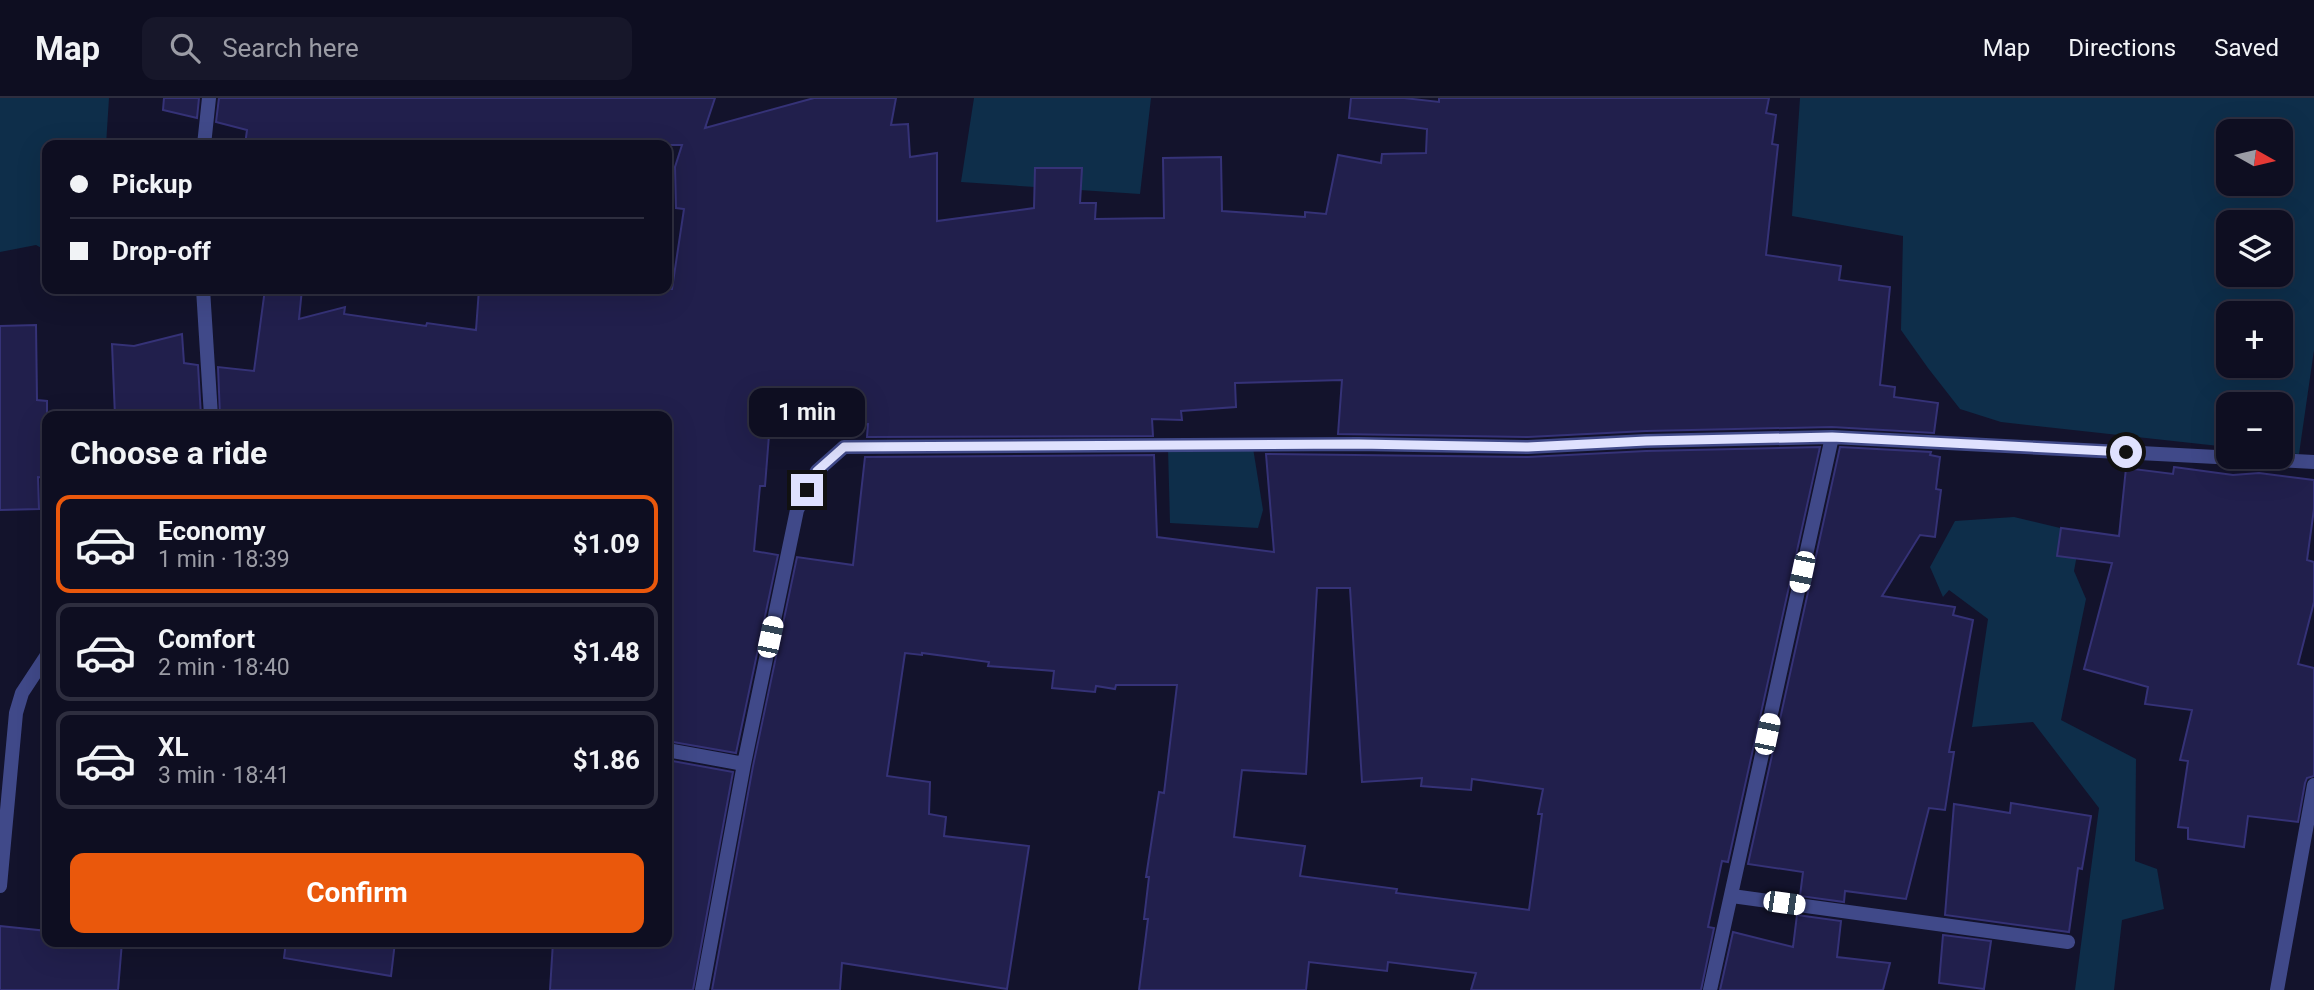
<!DOCTYPE html>
<html lang="en">
<head>
<meta charset="utf-8">
<style>
	body { margin:0; font-family:Roboto,sans-serif; background:#17172a; color:#f1f3f6; height:100vh; display:flex; flex-direction:column; font-size:26px; white-space:nowrap }
	* { box-sizing:border-box; margin:0 }
	p { font-size:23px; color:#9b9ca5 }
	.icon { flex:none; width:38px; height:38px; fill:none; stroke:currentColor; stroke-width:2; stroke-linecap:round; stroke-linejoin:round }
	.map { position:relative; flex:1; overflow:hidden }
	.sheet { position:absolute; left:42px; top:313px; width:630px; height:536px; display:flex; flex-direction:column; background:#0e0e21; border-radius:14px; box-shadow:0 7px 28px #0002,0 0 0 2px #2e2e3f }
	.sheet>* { flex:none }
	.guide { position:absolute; left:42px; top:42px; width:630px; height:154px; border-radius:14px; box-shadow:0 7px 28px #0002,0 0 0 2px #2e2e3f; display:grid; align-content:center; height:154px; padding:0 28px; background:#0e0e21 }
	.needle { width:46px; rotate:98deg }
	.tools { position:absolute; left:2216px; top:21px; display:grid; gap:14px }
	.tools a { display:grid; place-items:center; width:77px; height:77px; border-radius:14px; background:#0e0e21; box-shadow:0 7px 28px #0002,0 0 0 2px #2e2e3f; font-size:35px }
	.end { position:absolute; width:32px; height:32px; margin:-16px; border:9px solid #dfe1fe; background:#111; box-shadow:0 0 0 4px #111 }
	.from { border-radius:50% }
	.bubble { position:absolute; height:49px; border-radius:14px; background:#0e0e21; box-shadow:0 7px 28px #0002,0 0 0 2px #2e2e3f; font-size:23px; font-weight:700; line-height:49px; text-align:center }
	.car { position:absolute; width:21px; height:42px; margin:-21px -10px; border-radius:9px; box-shadow:0 0 5px 2px #0007; background:linear-gradient(#fff 24%,#345 0 40%,#fff 0 76%,#345 0 86%,#fff 0) }
	.guide b { display:flex; align-items:center; gap:24px; height:66px; font-size:26px }
	.guide b+b { border-top:2px solid #2e2e3f }
	.guide i { width:18px; height:18px; background:#f1f3f6 }
	ul { padding:0; list-style:none }
	li { display:flex; align-items:center; gap:21px; height:98px; margin:0 14px 10px; padding:0 14px; border:4px solid #2e2e3f; border-radius:14px }
	li div { flex:1 }
	li b { display:block; font-size:26px }
	li em { font-style:normal; font-weight:700 }
	li.selected { border-color:#ea580c }
	li>.icon { width:63px; height:63px; stroke-width:1.5 }
	h2 { padding:0 28px; font-size:32px; line-height:84px }
	.button { display:flex; gap:14px; margin-top:auto; padding:14px 28px }
	.button a { flex:1; height:80px; border-radius:14px; background:#ea580c; color:#fff; font-size:28px; font-weight:700; line-height:80px; text-align:center }
	header { display:flex; align-items:center; gap:42px; box-sizing:border-box; height:98px; padding:0 35px; background:#0e0e21; border-bottom:2px solid #2e2e3f }
	header strong { font-size:33px }
	nav { display:flex; gap:38px; margin-inline-start:auto; font-size:24px }
	.search { width:490px; height:63px; background:#17172a; display:flex; align-items:center; gap:18px; box-sizing:border-box; padding:0 24px; border-radius:14px; color:#9b9ca5; font-size:26px }
	.map>svg:first-child { display:block }
</style>
</head>
<body>
<header>
<strong>Map</strong>
<div class="search"><svg class="icon" aria-label="search" viewBox="0 0 24 24"><circle cx="10" cy="10" r="6"/><path d="M15 15l6 6"/></svg>Search here</div>
<nav><a>Map</a><a>Directions</a><a>Saved</a></nav>
</header>
<div class="map">
<svg width="2314" height="892" viewBox="0 0 2314 892">
	<rect width="100%" height="100%" fill="#13132c"/>
	<path fill="#0e2e4a" fill-rule="evenodd" d="M0,0H109L106,47H47V153L36,147L0,154Z
		M974,0H1151L1140,96L961,84Z
		M1800,0H2314V252L2299,356L2280,354V306H2228V349L2001,324L1960,311L1928,270L1901,232L1903,138L1792,118ZM2228,33H2280V86H2228ZM2228,124H2280V177H2228ZM2228,215H2280V268H2228Z
		M1168,350H1253L1263,412L1258,430L1170,425Z
		M2014,419L2081,435L2074,473L2086,501L2061,622L2136,661L2135,763L2157,771L2164,811L2122,822L2114,892H2075L2099,710L2033,624L1972,629L1988,521L1949,492L1943,499L1930,469L1955,423Z"/>
	<path fill="#211f4c" stroke="#353277" stroke-width="2" fill-rule="evenodd" d="M164,0H199L197,20L163,12Z
		M219,0H715L705,30L814,0H896L891,27L908,26L910,59L937,55V123L1034,110L1035,70H1082L1080,105H1096L1095,121L1164,120L1163,60L1221,59L1222,113L1305,119V114L1326,116L1338,57L1381,65L1382,56L1426,55L1427,31L1349,20L1351,0H1404L1439,4V0H1769L1766,15L1776,17L1772,46L1778,47L1766,157L1841,168L1839,182L1890,189L1880,287L1895,289L1894,299L1938,305L1934,335L1832,329L1646,333L1528,339L1338,336L1342,282L1235,285L1236,309L1181,313L1182,322L1152,321L1153,338L867,339L868,326L825,328L769,337L765,388H760L754,453L778,457L736,655L667,643V318H220L218,269L254,273L265,191H302L299,221L345,209L344,216L426,228L427,225L476,232L479,191H672L684,111L676,110L675,69L682,47H245L247,32L216,24Z
		M36,227L37,302L47,303V380L38,379L39,411L0,412V228Z
		M182,236L184,265L198,267L201,318H115L112,246L134,248Z
		M1820,349L1728,764L1722,763L1708,829L1714,830L1701,892H1471L1476,875L1388,864L1387,873L1309,864L1306,892H1139L1148,821H1144L1149,779H1146L1159,694L1164,695L1177,587H1116L1115,591L1096,588L1095,594L1052,590L1054,573L988,568L989,564L922,555V557L905,555L887,678L930,684L929,716L946,719L944,738L1029,748L1007,891L842,865L840,892H712L753,668L797,459L853,467L865,359L1154,357L1157,439L1274,454L1266,356L1528,359L1646,353ZM1317,490H1350L1362,684L1422,680L1421,688L1471,692L1472,681L1543,691L1538,716H1542L1529,812L1396,795L1397,791L1300,778L1305,748L1234,739L1242,672L1306,676Z
		M1840,349L1931,354L1930,357L1940,359L1936,391L1941,392L1935,439L1920,437L1882,498L1955,509L1953,517L1973,522L1949,654H1954L1945,712L1929,710L1906,801L1845,793L1844,804L1800,798L1803,774L1748,766Z
		M2174,369L2233,377L2259,375L2314,382V411L2307,462L2314,464V504L2298,566L2314,570V678L2307,680L2305,685L2298,724L2248,718L2244,749L2188,741V730L2178,729L2188,663L2180,662L2192,612L2145,606L2148,589L2084,571L2112,465L2057,458L2061,430L2119,438L2126,370L2173,376Z
		M667,662L733,674L693,892H550L553,844H667Z
		M2011,705L2091,718L2082,771L2078,770L2069,834L1945,817L1954,706L2010,715Z
		M1797,817L1841,823L1837,859L1890,865L1883,892H1720L1733,834L1793,849Z
		M0,828L47,833V844H122L118,892H0Z
		M1943,837L1991,843L1984,891L1939,885Z
		M286,844H395L391,878L284,860Z"/>
	<g fill="none" stroke-linecap="round" stroke-linejoin="round">
		<path stroke="#404989" stroke-width="14" d="M204,47L209,0
			M203,191L211,318
			M667,652L744,666L702,892
			M744,666L797,412L817,373L844,349L1358,346L1528,349L1646,343L1832,339L2314,364
			M0,788L16,615L22,595L47,557
			M1732,798L2068,844
			M1710,892L1832,339
			M2277,892L2314,687"/>
	</g>
	<g fill="none" stroke-linecap="round" stroke-linejoin="round">
		<path stroke="#dfe1fe" stroke-width="9" d="M807,392L817,373L844,349L1358,346L1528,349L1646,343L1832,339L2126,354"/>
	</g>
</svg>
<div class="tools">
<a><svg class="needle" viewBox="-14 -14 28 28"><path d="M0-13l5 13h-10z" fill="#e53935"/><path d="M0 13l5-13h-10z" fill="#9b9ca5"/></svg></a>
<a><svg class="icon" aria-label="layers" viewBox="0 0 24 24"><path d="M12 4l9 5-9 5-9-5zM3 14l9 5 9-5"/></svg></a>
<a>+</a>
<a>−</a>
</div>
<i class="end from" style="left:2126px;top:354px"></i>
<i class="end" style="left:807px;top:392px"></i>
<div class="bubble" style="left:749px;top:290px;width:116px">1 min</div>
<i class="car" style="left:1802px;top:474px;rotate:192deg"></i>
<i class="car" style="left:770px;top:539px;rotate:12deg"></i>
<i class="car" style="left:1767px;top:636px;rotate:12deg"></i>
<i class="car" style="left:1784px;top:805px;rotate:98deg"></i>
<div class="guide">
<b><i class="from"></i>Pickup</b>
<b><i></i>Drop-off</b>
</div>
<section class="sheet">
<h2>Choose a ride</h2>
<ul>
<li class="selected"><svg class="icon" aria-label="car" viewBox="0 0 24 24"><path d="M5 17H2v-5l4-1 3-4h7l3 4 3 1v5h-3M9 17h6M6 11h13"/><circle cx="7" cy="17" r="2"/><circle cx="17" cy="17" r="2"/></svg><div><b>Economy</b><p>1 min · 18:39</p></div><em>$1.09</em></li>
<li><svg class="icon" aria-label="car" viewBox="0 0 24 24"><path d="M5 17H2v-5l4-1 3-4h7l3 4 3 1v5h-3M9 17h6M6 11h13"/><circle cx="7" cy="17" r="2"/><circle cx="17" cy="17" r="2"/></svg><div><b>Comfort</b><p>2 min · 18:40</p></div><em>$1.48</em></li>
<li><svg class="icon" aria-label="car" viewBox="0 0 24 24"><path d="M5 17H2v-5l4-1 3-4h7l3 4 3 1v5h-3M9 17h6M6 11h13"/><circle cx="7" cy="17" r="2"/><circle cx="17" cy="17" r="2"/></svg><div><b>XL</b><p>3 min · 18:41</p></div><em>$1.86</em></li>
</ul>
<div class="button"><a>Confirm</a></div>
</section>
</div>
</body>
</html>
